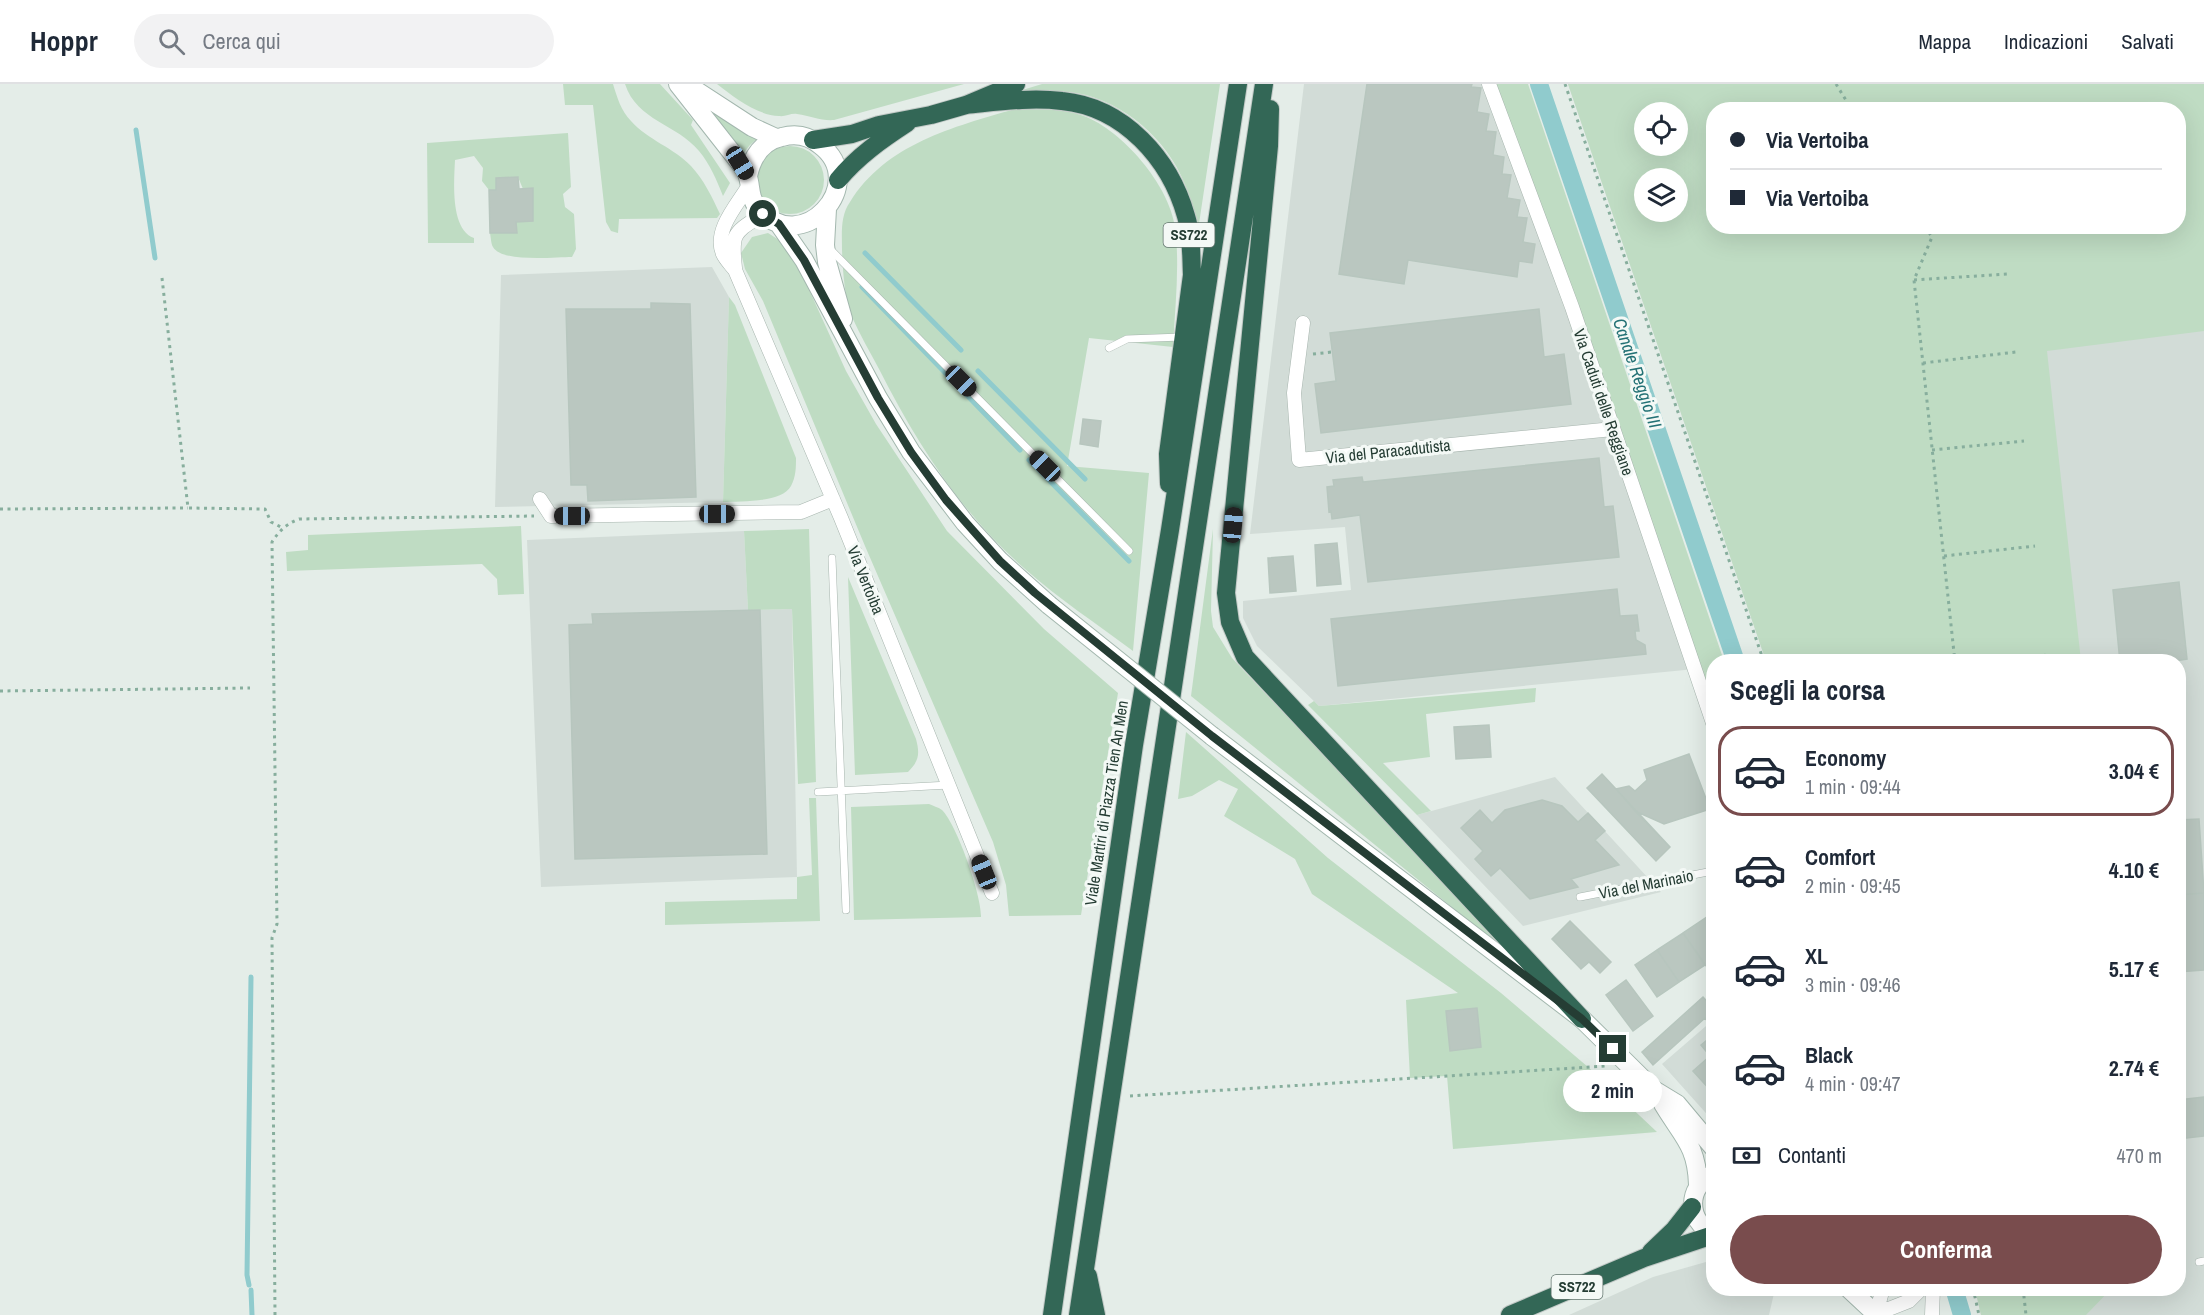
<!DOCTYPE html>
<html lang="it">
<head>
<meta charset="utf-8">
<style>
	body { margin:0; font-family:"Archivo Narrow",sans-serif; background:#f2f2f3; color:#1f2937; height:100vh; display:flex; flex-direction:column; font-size:22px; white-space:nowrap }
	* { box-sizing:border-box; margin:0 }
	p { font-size:20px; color:#747a83 }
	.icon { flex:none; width:33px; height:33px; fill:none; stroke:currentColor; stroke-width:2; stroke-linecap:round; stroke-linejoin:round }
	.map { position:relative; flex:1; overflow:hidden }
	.details { position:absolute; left:1706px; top:570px; width:480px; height:642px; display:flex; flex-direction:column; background:#fff; border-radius:24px; box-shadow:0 6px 24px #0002 }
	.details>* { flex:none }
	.hud { position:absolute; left:1706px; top:18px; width:480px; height:132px; border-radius:24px; box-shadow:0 6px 24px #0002; display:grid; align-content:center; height:132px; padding:0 24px; background:#fff }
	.fabs { position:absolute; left:1634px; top:18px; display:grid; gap:12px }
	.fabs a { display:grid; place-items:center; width:54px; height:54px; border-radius:50%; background:#fff; box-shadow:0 6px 24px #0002; font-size:30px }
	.end { position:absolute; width:27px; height:27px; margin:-14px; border:8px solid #253d34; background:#fff; box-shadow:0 0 0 3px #fff }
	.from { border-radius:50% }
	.bubble { position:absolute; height:42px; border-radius:21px; background:#fff; box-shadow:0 6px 24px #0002; font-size:20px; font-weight:800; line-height:42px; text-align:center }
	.car { position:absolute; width:18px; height:36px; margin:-18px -9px; border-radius:8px; box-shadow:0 0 4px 2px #0007; background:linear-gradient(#222 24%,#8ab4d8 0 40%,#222 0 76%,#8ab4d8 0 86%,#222 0) }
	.hud b { display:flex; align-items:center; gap:21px; height:57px; font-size:22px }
	.hud b+b { border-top:2px solid #e0e1e3 }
	.hud i { width:15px; height:15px; background:#1f2937 }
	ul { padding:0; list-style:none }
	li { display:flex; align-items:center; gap:18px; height:90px; margin:0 12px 9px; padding:0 12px; border:3px solid transparent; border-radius:24px }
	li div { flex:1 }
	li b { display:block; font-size:22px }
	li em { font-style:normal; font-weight:800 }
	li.current { border-color:#794c4d }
	li>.icon { width:54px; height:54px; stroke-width:1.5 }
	h2 { padding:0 24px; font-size:27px; line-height:72px }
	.pay { display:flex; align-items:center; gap:15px; height:66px; padding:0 24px; font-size:22px }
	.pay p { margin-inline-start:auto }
	.button { display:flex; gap:12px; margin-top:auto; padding:12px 24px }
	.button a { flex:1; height:69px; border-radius:36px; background:#794c4d; color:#fff; font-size:24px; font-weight:800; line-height:69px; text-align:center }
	header { display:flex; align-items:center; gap:36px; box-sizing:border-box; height:84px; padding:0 30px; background:#fff; border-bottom:2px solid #e0e1e3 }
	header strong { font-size:28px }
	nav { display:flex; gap:33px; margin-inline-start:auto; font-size:21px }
	.search { width:420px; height:54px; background:#f2f2f3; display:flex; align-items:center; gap:15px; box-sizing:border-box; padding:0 21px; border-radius:33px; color:#747a83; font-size:22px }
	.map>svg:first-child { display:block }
</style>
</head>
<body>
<header>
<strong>Hoppr</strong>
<div class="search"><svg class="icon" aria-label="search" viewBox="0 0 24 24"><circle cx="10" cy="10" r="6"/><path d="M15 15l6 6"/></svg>Cerca qui</div>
<nav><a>Mappa</a><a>Indicazioni</a><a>Salvati</a></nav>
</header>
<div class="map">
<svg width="2204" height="1231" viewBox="0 0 2204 1231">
	<rect width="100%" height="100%" fill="#e4ede8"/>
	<path fill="#d2dcd7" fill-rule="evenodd" d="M1304,0H1489L1695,585L1319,622L1257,562L1243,534V517L1351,506L1345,443L1250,450Z
		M1568,0H2204V1231H1981L1975,1205L2178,1204V578L1766,577ZM1713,26H2178V142H1713ZM1644,28H1677V62H1644ZM1644,94H1677V128H1644Z
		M712,183L729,213L723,418L495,423L501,191Z
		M744,447L748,526L792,525L797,793L541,803L527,456Z
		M1555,693L1661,808L1523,842L1417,731Z
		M1713,936V1037L1662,980Z
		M1713,1176V1204L1775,1205L1769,1231H1569L1653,1193Z"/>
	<path fill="#bfdcc3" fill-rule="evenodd" d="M563,0H613C617,13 621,27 631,37C648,56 674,64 691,82C704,96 712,113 720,130L717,134L619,135L618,149L611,147L606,138L593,21H565Z
		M625,0H660L693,36L691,41L730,99L723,112C717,97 710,80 699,67C677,40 637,37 625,0Z
		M717,0H964L834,36C821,37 811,32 797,30C791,29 785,33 779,32C756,31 734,13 717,0Z
		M1042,0H1220L1197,153C1195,138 1194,122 1188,108C1172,62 1133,24 1086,11C1062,5 1036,8 1013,9Z
		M1490,0H1528L1724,577L1713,578V620Z
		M1568,0H2204V247L2047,267L2081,577H1766ZM1713,26H2178V142H1713ZM1644,28H1677V62H1644ZM1644,94H1677V128H1644Z
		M699,14L759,53L750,61L743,70Z
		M1015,25C1038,26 1063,24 1084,32C1123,47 1169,101 1175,143C1180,182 1175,223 1173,263L1089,254L1067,382L1149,389L1133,567C1097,540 1059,515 1025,485C961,429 917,360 879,285C870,268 860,251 852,233C844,211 843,188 842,166C842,150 840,132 850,118C886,60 953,43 1015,25Z
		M568,49L571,103L563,110L565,123L574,130L576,165L572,173C555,173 502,179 493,163C491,160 491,154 490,149H516V138L533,137L532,104L523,105L518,93L496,94V106H489L482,97L483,84L474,72L455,76C454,98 450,145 474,154V159H428L427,59Z
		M756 96a34 34 0 1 1 68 0a34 34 0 1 1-68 0Z
		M768,149L779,156L796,177L846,287L876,340L947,447L1044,545L1118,609L1081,831L1009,832L1006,801L993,758L865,462L763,217L745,185L741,169L752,153Z
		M729,213L735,221L796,374C796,383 796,393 791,402C782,419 740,417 723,418Z
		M521,442L524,510L498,511L497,495L482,480L287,487L286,468L308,466V451Z
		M809,445L816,698L798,700L792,525L748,526L744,447Z
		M1213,445L1211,527L1213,543L1232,574L1516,875L1191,612Z
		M848,493L916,655C920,670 919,677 908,688L855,691Z
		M1536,604L1535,618L1426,630L1430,673L1383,679L1431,727L1417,731L1308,621L1314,617L1319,622Z
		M1186,648L1328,774L1501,909L1588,983L1657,1048L1453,1065L1447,992L1410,994L1406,916L1458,909L1312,810L1295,775L1224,732L1238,705L1219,696L1192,712L1178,715Z
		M809,714H816L820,837L665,841V818L797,815V793L812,791Z
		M929,720C933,722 938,723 942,726C957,741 982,812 981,833L854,836L851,723Z
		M1975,1205V1204L2111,1205L2086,1231H1981Z"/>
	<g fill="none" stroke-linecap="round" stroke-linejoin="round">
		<path stroke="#90cbcd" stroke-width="5" d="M136,46L155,174
			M865,169L961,266
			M862,203L1020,366
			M978,287L1085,395
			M1029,376L1129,477
			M249,1201L247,1191L251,893
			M251,1206L252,1231"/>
		<path stroke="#90cbcd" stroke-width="18" d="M1539,0L1736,578
			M1954,1204L1962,1231"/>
	</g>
	<path fill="#bac7c0" stroke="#b7c6be" stroke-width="1.5" d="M1367,0H1472L1471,3L1481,4L1477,28L1489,30L1486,47L1496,48L1493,71L1504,73L1502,90L1511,91L1507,114L1520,116L1517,133L1527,134L1523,158L1535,160L1532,179L1519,177L1517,193L1408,176L1404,200L1339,190Z
		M518,93L519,105L533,104V137L516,138L517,149H490L489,106H496V94Z
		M651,219L690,220L696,413L588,417L587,401H571L566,225H651Z
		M1539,225L1544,273L1564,270L1571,320L1321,349L1315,300L1336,297L1330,249Z
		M1083,335L1101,337L1098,363L1080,360Z
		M1599,374L1604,423L1613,422L1619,473L1368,498L1360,431L1332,435L1331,427L1329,428L1327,403L1334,402L1333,396L1362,393L1363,398Z
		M1337,459L1341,500L1317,502L1315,461Z
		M1293,472L1296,507L1270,509L1268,474Z
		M2179,498L2187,575L2168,578H2120L2113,506Z
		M1617,505L1620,532L1637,531L1639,547H1635L1636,556L1645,561L1646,570L1338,602L1331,535Z
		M760,526L767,770L575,775L569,541L593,540L592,530Z
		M1489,641L1491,673L1456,675L1454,643Z
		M1689,670L1710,725L1664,740L1635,727L1616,705L1629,702L1635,707L1647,696L1644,686Z
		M1689,670L1710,725L1664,740L1635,727L1670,763L1656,777L1587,704L1602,690L1616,705L1629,702L1635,707L1647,696L1644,686Z
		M1602,690L1670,763L1656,777L1587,704Z
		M1542,716L1562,722L1578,738L1588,729L1605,747L1595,756L1619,781L1571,795L1578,803L1530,815L1500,784L1491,792L1475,775L1483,767L1461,744L1480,726L1492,739L1505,726Z
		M2199,735L2204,809L2178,811V736Z
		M2204,809V886L2178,888V811Z
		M1713,829V883L1709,886L1683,849Z
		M1570,837L1611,878L1600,889L1589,878L1581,885L1552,855Z
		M1683,849L1705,881L1679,898L1657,866Z
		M1657,866L1679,898L1657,913L1635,881Z
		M1626,896L1653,932L1633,947L1606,911Z
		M1703,913L1713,924V934L1708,938L1705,934L1653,981L1642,968Z
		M1477,924L1481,963L1450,967L1446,927Z
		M1713,951V1009L1693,987L1710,972L1701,961Z
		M2204,1013V1052L2178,1055V1016Z"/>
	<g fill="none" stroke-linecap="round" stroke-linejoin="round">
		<g stroke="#a7b5ae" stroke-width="8">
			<path id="lane" d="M829,164L1129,467
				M1109,264L1127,255L1182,253
				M832,474L846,826
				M818,708L949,701
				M1580,813L1713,787
				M2199,1178L2204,1177"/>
		</g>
		<g stroke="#a7b5ae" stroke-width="15">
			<path id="street" d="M1489,0L1572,223L1713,639
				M748,103C737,121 713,147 723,170C725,175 731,181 735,186L841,434L992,809
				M735,184C731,148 734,149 763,130
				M1303,239L1294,309L1299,376L1613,345
				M540,415L551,432L801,428L833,415
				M1876,1230L1909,1217L1922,1204
				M1876,1230L1883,1204
				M1932,1231L1933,1204"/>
		</g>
		<g stroke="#a3b7ae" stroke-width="20">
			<path id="secondary" d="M678,0L740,79C742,82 746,86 747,90C752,103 748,112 758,124C801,176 871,99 820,61C809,52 796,49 782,53C762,57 752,73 748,92
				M686,0L752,43L776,54
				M827,125L825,161L827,178L843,235
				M779,140L804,176L878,314L911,368L965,439L1000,477L1049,521
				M1212,652L1582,935L1654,1006L1677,1020L1713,1063
				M1663,1020C1682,1052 1697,1061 1698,1101
				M1713,1090C1686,1104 1687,1136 1713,1150
				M1848,1204L1877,1231"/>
		</g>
		<g stroke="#c2c9c6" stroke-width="20">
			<path id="highway" d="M966,21C997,18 1030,13 1062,17C1124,23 1170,75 1186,132C1192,151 1191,172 1192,191L1168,370L1169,400
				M1270,25L1269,62L1226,509L1230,538L1245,573L1582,935
				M813,56L852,50L879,41L931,31L966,21L1016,0
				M838,96C858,72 881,56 907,39
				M1651,1168L1674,1146L1692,1123
				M1088,1192L1096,1231
				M1052,1231L1134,661L1170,446L1238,0
				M1078,1231L1264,0
				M1510,1231L1644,1174L1713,1151"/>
		</g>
		<path stroke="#87ae9d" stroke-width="3" stroke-dasharray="3 4.5" stroke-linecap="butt" d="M1565,0L1764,578
			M1836,0L1852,26
			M1925,142L1932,153L1914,196L1955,578
			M162,194L188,424L265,425L271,438L283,444
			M1914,196L2007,190
			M1313,270L1332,268
			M1923,279L2016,268
			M1932,366L2024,357
			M0,425L188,424
			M1944,472L2035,462
			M1998,578L2047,571
			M0,607L250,604
			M1130,1012L1606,982
			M1973,1204L1979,1231
			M2023,1204L2026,1231
			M275,1231L272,854L277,840L272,458C279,447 286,440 299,435L534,432"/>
		<use href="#lane" stroke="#fff" stroke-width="7"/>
		<use href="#street" stroke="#fff" stroke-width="14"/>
		<use href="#secondary" stroke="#fff" stroke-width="18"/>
		<use href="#highway" stroke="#336756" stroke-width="18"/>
		<g stroke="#a3b7ae" stroke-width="20" stroke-linecap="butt">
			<path id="secondary-bridge" d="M1049,521L1212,652"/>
		</g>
		<use href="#secondary-bridge" stroke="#fff" stroke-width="18"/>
	</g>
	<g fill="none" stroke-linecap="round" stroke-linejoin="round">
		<path stroke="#253d34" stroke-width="8" d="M763,130L779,140L804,176L878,314L911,368L946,416L1000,477L1035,509L1212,652L1582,935L1613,965"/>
	</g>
	<g text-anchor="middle" stroke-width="6" stroke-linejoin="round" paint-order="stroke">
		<g fill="#f4f9f6" stroke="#63756e" stroke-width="1.5">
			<rect x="1163.5" y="139" width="51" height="24" rx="4.5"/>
			<rect x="1551.5" y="1191" width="51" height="24" rx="4.5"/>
		</g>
		<g font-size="15" font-weight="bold" fill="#253d34">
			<text x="1189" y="156">SS722</text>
			<text x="1577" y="1208">SS722</text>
		</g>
		<g font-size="16" fill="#253d34" stroke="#f4f9f6">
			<text transform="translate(1604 318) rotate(71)" y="6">Via Caduti delle Reggiane</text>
			<text transform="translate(1388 367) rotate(-6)" y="6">Via del Paracadutista</text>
			<text transform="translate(866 496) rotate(68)" y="6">Via Vertoiba</text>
			<text transform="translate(1106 719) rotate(-81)" y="6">Viale Martiri di Piazza Tien An Men</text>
			<text transform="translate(1646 800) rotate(-11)" y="6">Via del Marinaio</text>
		</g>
		<g font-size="18" font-style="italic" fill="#237175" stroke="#f4f9f6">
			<text transform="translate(1637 289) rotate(71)" y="6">Canale Reggio III</text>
		</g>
	</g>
</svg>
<div class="fabs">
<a><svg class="icon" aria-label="locate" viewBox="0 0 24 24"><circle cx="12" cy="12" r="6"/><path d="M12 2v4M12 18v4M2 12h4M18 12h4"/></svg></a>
<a><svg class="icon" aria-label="layers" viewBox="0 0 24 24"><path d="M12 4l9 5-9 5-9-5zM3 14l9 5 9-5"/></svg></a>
</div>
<i class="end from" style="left:763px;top:130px"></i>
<i class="end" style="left:1613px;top:965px"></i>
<div class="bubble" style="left:1563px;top:986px;width:99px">2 min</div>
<i class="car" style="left:740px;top:79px;rotate:148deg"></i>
<i class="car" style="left:961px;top:297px;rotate:135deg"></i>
<i class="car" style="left:1045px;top:382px;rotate:315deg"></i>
<i class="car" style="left:717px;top:430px;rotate:90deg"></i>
<i class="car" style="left:572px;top:432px;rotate:270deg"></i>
<i class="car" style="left:1233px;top:441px;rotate:5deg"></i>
<i class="car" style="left:984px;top:788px;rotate:338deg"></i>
<div class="hud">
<b><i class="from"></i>Via Vertoiba</b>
<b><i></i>Via Vertoiba</b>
</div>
<section class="details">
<h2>Scegli la corsa</h2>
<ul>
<li class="current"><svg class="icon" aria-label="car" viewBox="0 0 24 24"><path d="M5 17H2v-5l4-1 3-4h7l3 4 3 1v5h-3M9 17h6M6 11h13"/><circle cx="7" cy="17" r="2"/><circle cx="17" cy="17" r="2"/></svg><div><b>Economy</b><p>1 min · 09:44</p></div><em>3.04 €</em></li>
<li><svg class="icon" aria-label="car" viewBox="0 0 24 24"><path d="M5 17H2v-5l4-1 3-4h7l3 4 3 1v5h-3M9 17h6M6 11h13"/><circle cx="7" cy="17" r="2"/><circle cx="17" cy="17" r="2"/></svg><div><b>Comfort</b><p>2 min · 09:45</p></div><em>4.10 €</em></li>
<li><svg class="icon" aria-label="car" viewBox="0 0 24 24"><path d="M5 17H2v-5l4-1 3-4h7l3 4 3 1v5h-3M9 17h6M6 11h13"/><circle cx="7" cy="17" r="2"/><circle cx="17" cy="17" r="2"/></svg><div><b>XL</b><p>3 min · 09:46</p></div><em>5.17 €</em></li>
<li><svg class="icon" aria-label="car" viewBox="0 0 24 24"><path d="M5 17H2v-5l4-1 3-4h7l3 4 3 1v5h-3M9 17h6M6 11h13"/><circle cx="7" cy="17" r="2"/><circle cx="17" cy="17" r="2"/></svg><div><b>Black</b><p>4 min · 09:47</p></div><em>2.74 €</em></li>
</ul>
<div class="pay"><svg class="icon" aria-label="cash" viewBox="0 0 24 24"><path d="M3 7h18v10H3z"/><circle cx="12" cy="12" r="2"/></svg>Contanti<p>470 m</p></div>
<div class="button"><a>Conferma</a></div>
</section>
</div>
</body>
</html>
